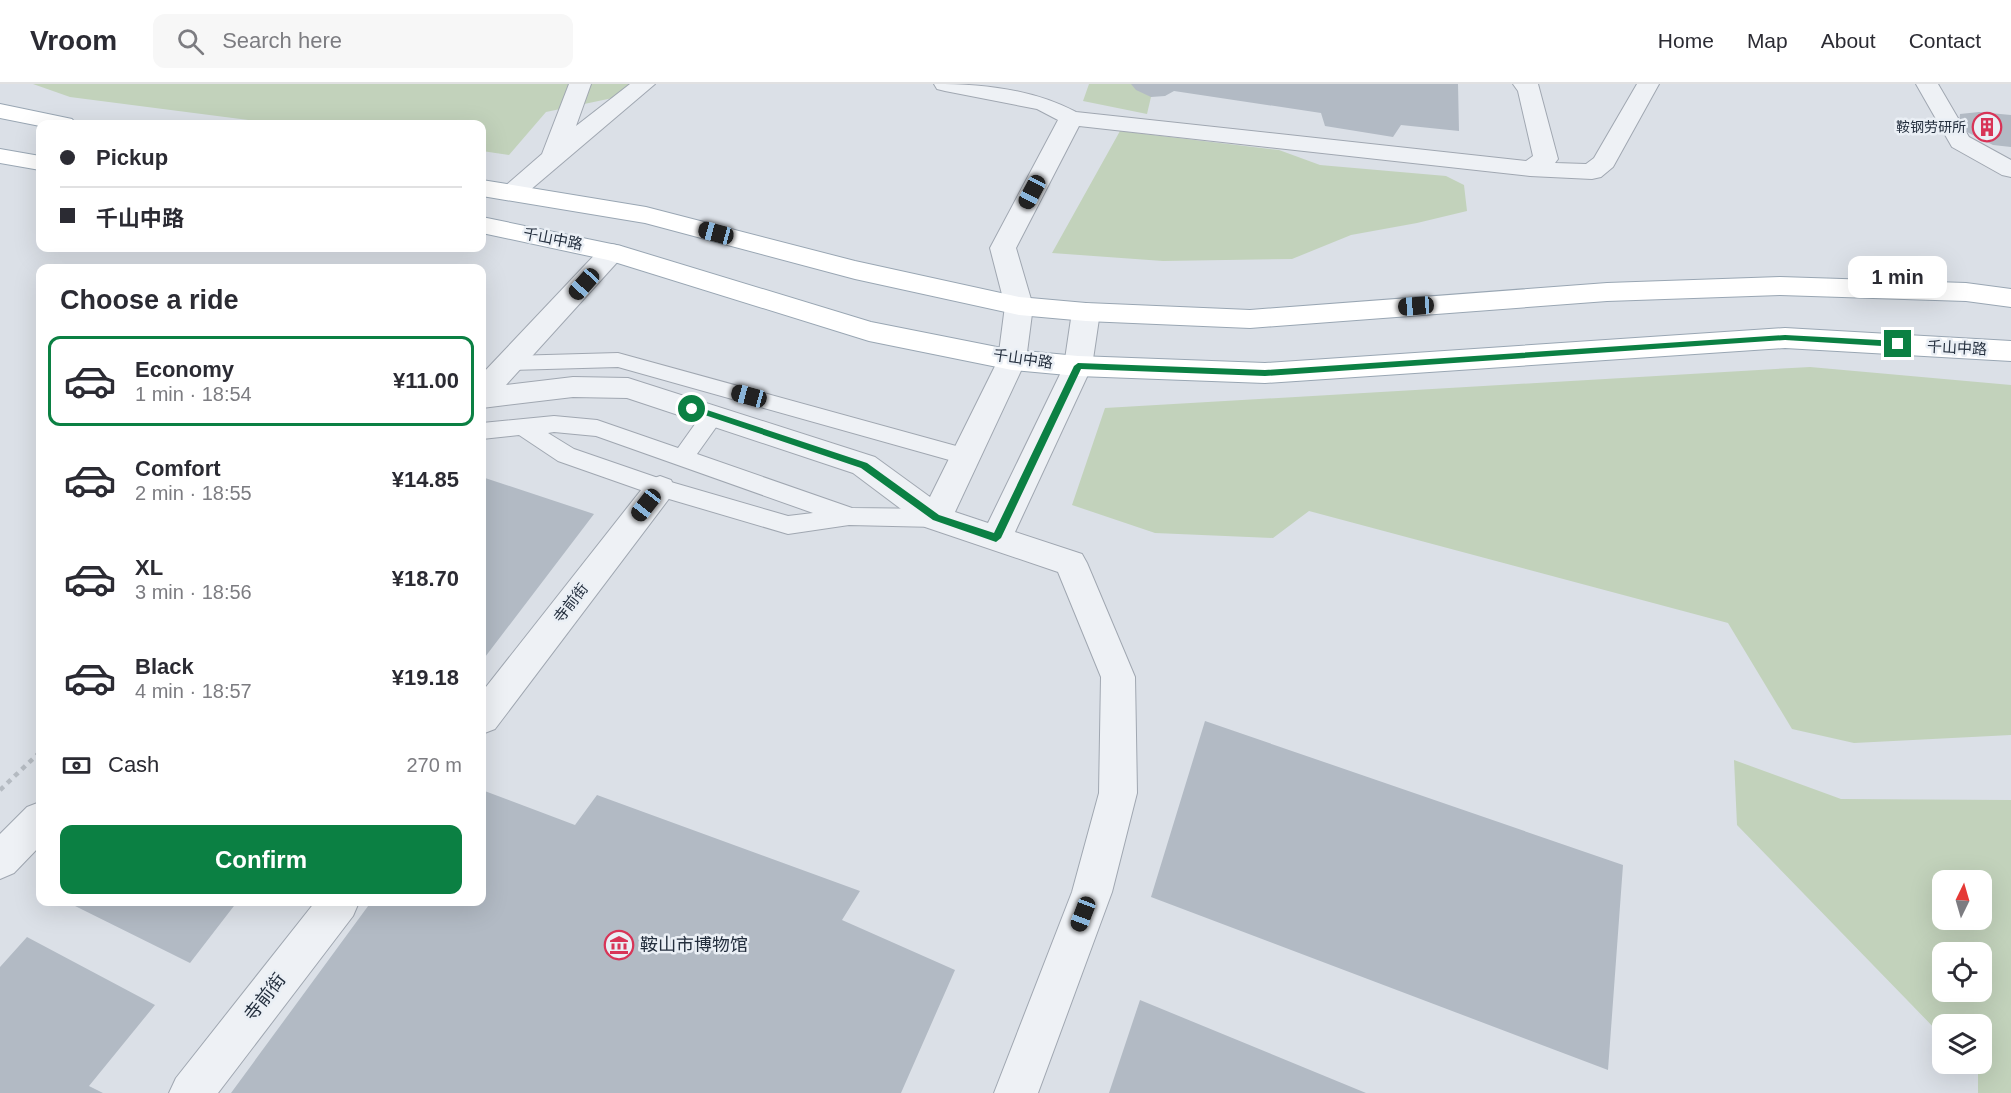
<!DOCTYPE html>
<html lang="en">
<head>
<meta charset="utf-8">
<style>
	body { margin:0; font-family:Helvetica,"Noto Sans SC",sans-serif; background:#f7f7f7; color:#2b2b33; height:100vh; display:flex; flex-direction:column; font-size:22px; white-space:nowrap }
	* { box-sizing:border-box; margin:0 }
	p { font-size:20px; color:#7c7c81 }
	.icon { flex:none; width:33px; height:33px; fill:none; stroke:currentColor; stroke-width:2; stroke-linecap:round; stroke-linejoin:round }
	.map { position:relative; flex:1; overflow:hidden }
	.sheet { position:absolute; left:36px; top:180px; width:450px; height:642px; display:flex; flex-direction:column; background:#fff; border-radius:12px; box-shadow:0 6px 24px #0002 }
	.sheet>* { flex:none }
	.guide { position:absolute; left:36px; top:36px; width:450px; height:132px; border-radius:12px; box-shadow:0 6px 24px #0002; display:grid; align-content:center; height:132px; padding:0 24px; background:#fff }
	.needle { width:39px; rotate:5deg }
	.fabs { position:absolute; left:1932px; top:786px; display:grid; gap:12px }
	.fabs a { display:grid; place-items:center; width:60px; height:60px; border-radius:12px; background:#fff; box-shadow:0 6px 24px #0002; font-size:30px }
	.end { position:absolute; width:27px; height:27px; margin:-14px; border:8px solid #0b8043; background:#fff; box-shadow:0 0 0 3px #fff }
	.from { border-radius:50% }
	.bubble { position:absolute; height:42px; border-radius:12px; background:#fff; box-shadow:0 6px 24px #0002; font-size:20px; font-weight:800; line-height:42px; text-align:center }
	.car { position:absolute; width:18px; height:36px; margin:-18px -9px; border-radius:8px; box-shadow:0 0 4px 2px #0007; background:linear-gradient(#222 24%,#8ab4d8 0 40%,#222 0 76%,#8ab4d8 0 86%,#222 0) }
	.guide b { display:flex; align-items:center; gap:21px; height:57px; font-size:22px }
	.guide b+b { border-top:2px solid #e1e1e2 }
	.guide i { width:15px; height:15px; background:#2b2b33 }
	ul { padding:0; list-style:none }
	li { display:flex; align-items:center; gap:18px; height:90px; margin:0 12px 9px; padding:0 12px; border:3px solid transparent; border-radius:12px }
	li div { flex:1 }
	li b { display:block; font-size:22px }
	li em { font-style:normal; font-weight:800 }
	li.on { border-color:#0b8043 }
	li>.icon { width:54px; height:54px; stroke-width:1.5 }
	h2 { padding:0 24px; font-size:27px; line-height:72px }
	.pay { display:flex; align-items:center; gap:15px; height:66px; padding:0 24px; font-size:22px }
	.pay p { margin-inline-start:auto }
	.button { display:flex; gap:12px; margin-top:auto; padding:12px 24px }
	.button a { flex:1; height:69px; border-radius:12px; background:#0b8043; color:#fff; font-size:24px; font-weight:800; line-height:69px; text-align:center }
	header { display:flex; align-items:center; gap:36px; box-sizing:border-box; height:84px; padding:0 30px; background:#fff; border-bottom:2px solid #e1e1e2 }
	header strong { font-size:28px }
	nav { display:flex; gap:33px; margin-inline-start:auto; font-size:21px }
	.search { width:420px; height:54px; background:#f7f7f7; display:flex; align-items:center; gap:15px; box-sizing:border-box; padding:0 21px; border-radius:12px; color:#7c7c81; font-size:22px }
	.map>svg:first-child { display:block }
</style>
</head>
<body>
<header>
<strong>Vroom</strong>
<div class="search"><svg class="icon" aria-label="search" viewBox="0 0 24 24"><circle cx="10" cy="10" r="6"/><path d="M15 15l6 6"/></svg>Search here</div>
<nav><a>Home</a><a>Map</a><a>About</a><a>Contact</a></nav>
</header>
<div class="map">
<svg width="2011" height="1009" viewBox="0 0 2011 1009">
	<rect width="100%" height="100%" fill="#dbe0e7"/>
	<path fill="#c2d2bb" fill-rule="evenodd" d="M33,0H640L627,11L546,28L509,71L482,67V40H280L70,13Z
		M1089,0H1154L1147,30L1083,17Z
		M1120,47L1279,66L1320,81L1446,92L1464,101L1467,127L1417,139L1351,151L1292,175L1163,177L1052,169Z
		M1810,283L2011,301V651L1854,659L1792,645L1728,539L1309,427L1273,454L1155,449L1072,421L1105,324Z
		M1734,676L1841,715L2011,716V1009H1978V989L1969,980H1982V940H1942V952L1737,741ZM1942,796H1982V836H1942ZM1982,868V908H1942V868Z"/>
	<path fill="#b2bac4" d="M1131,0H1458L1459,47L1401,41L1393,53L1325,42L1321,29L1174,7L1165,12L1151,13L1136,6Z
		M1979,28L2011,31V63L1993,61L1967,48L1959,39L1960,30Z
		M482,393L594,430L482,577Z
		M1205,637L1623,781L1608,986L1151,813Z
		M482,706L575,741L597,711L860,807L842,836L955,886L901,1009H231L371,818H482Z
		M67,818H237L190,879Z
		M27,853L155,921L89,1002L103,1009H0V883Z
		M1140,916L1366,1009H1109Z"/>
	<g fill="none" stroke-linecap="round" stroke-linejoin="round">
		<g stroke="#a0a7b1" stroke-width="2">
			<path id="service" d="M618,269L967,365L975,367L978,373L975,379L967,381L618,283L511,286L504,284L501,279L504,274L511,272Z
				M713,324L721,326L724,332L697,370L852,424L936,425L944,428L947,434L944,440L936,443L849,441L788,450L652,410L558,377L519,351L482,355V339L554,332L597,336L678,364L705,326ZM554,348L596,352L813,429L788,432L664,396L574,365L548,349Z"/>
		</g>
		<g stroke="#a0a7b1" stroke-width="2">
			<path id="minor" d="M569,0H591L576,42L630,0H655L522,113L513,116L504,113L501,108L504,103L542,70Z
				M934,0C983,0 1032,5 1076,28L1526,77L1533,72L1518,7L1513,0H1538L1558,75L1555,79L1586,80L1594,74L1637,0H1659L1613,83L1601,93L1592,95L1530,92L1079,42L1016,164L1033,222L1026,276L955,428L988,439L1064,282L1072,228L1076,221L1086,219L1096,221L1100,228L1092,282L1015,448L1082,470L1087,479L1135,593L1137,709L1112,808L1038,1009H994L1072,808L1099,709L1101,593L1058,488L925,443L853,389L627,314L573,313L482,324V290L603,162L612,160L621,162L625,168L621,174L506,301L573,293L628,294L875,373L930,413L998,276L1005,222L990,164L1058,36L1037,25L945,7L937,5Z
				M1916,0H1938L1969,53L2011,76V93L2002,91L1952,63Z
				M660,392L671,396L675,404L671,412L495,645L482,650V608L649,396Z
				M40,718V762L14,789L0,795V750L27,723Z
				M315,818H359L353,832L218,1009H169L176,994Z"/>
		</g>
		<g stroke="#99a6b3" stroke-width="2">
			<path id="primary" d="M0,20L72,35L76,40L40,42L0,34Z
				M0,65L40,72V86L0,79Z
				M482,96L646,123L855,177L1019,213L1086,219L1250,226L1607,199L1780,193L1966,199L2011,205V223L1966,217L1780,211L1607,217L1250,244L1086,237L1019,231L855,195L645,139L482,112Z
				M482,133L621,162L871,238L1012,266L1078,272L1265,279L1785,244L2011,257V277L1785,264L1265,299L1078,292L1012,286L869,257L608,176L482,149Z"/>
		</g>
		<path stroke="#b5bbc2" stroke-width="4.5" stroke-dasharray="5 5" stroke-linecap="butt" d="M0,706L40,668"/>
		<use href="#service" fill="#eef1f5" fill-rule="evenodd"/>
		<use href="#minor" fill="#eef1f5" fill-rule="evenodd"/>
		<use href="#primary" fill="#fff" fill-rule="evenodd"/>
	</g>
	<path fill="#0b8043" d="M1785,251L1898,257L1902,260L1898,263L1785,256L1265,292L1081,285L1001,454L996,458L933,436L861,384L687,325L695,322L867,379L939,431L994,449L1074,282L1078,279L1265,286Z"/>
	<defs>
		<g id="building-ring" transform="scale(1.5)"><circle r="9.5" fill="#eaeff5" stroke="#d83457" stroke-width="1.5"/><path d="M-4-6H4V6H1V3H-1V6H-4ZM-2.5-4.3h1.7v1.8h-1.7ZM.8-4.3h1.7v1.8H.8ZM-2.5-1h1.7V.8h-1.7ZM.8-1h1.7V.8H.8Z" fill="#d83457"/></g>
		<g id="museum-ring" transform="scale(1.5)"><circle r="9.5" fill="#eaeff5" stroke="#d83457" stroke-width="1.5"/><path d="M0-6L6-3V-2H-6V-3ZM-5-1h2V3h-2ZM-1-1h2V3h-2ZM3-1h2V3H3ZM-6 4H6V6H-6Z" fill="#d83457"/></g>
	</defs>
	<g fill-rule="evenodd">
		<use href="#building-ring" x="1987" y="43"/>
		<use href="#museum-ring" x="619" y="861"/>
	</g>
	<g text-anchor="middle" stroke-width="5" stroke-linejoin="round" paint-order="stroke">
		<g font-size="14" fill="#242f3e" stroke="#eaeff5" text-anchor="end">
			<text x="1966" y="48">鞍钢劳研所</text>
		</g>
		<g font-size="15" fill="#242f3e" stroke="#eaeff5">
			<text transform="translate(553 155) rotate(11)" y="5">千山中路</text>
			<text transform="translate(1957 264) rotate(3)" y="5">千山中路</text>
			<text transform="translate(1023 275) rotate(8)" y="5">千山中路</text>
			<text transform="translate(571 519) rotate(-52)" y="5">寺前街</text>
		</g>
		<g font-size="18" fill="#242f3e" stroke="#eaeff5" text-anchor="start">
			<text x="640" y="867">鞍山市博物馆</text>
		</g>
		<g font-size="18" fill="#242f3e" stroke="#eaeff5">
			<text transform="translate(265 913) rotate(-52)" y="6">寺前街</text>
		</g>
	</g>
</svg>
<div class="fabs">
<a><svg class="needle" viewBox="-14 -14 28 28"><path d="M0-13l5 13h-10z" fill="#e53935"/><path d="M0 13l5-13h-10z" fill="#7c7c81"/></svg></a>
<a><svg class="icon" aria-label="locate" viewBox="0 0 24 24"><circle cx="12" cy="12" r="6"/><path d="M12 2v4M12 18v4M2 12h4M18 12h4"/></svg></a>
<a><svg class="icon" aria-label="layers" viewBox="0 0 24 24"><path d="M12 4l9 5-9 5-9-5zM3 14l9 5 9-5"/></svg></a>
</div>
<i class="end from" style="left:692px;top:325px"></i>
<i class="end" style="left:1898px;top:260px"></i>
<div class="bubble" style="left:1848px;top:172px;width:99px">1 min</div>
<i class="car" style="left:1032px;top:108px;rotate:208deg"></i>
<i class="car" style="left:716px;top:149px;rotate:285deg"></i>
<i class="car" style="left:584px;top:200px;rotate:222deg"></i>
<i class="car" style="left:1416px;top:222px;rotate:266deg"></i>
<i class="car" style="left:749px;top:312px;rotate:285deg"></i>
<i class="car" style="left:646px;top:421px;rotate:218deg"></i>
<i class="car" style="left:1083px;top:830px;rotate:201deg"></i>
<div class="guide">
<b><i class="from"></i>Pickup</b>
<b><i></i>千山中路</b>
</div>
<section class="sheet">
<h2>Choose a ride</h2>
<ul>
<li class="on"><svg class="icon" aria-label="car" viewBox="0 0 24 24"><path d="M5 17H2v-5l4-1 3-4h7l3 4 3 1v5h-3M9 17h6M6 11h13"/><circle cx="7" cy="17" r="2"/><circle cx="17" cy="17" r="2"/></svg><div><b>Economy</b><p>1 min · 18:54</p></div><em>¥11.00</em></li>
<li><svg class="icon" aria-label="car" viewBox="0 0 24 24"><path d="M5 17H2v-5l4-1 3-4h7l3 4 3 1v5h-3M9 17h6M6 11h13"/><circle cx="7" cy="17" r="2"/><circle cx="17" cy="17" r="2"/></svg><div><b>Comfort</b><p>2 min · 18:55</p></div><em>¥14.85</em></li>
<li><svg class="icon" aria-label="car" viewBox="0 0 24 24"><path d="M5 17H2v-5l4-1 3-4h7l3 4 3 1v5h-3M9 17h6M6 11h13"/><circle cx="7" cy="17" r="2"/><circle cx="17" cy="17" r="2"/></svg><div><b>XL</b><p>3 min · 18:56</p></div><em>¥18.70</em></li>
<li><svg class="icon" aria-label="car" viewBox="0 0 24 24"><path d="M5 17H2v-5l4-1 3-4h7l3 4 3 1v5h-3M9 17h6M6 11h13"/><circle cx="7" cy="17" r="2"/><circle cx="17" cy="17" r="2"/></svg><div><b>Black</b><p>4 min · 18:57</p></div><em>¥19.18</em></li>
</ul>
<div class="pay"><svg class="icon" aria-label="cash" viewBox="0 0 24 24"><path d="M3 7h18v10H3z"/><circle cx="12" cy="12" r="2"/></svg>Cash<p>270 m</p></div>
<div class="button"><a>Confirm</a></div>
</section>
</div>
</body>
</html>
